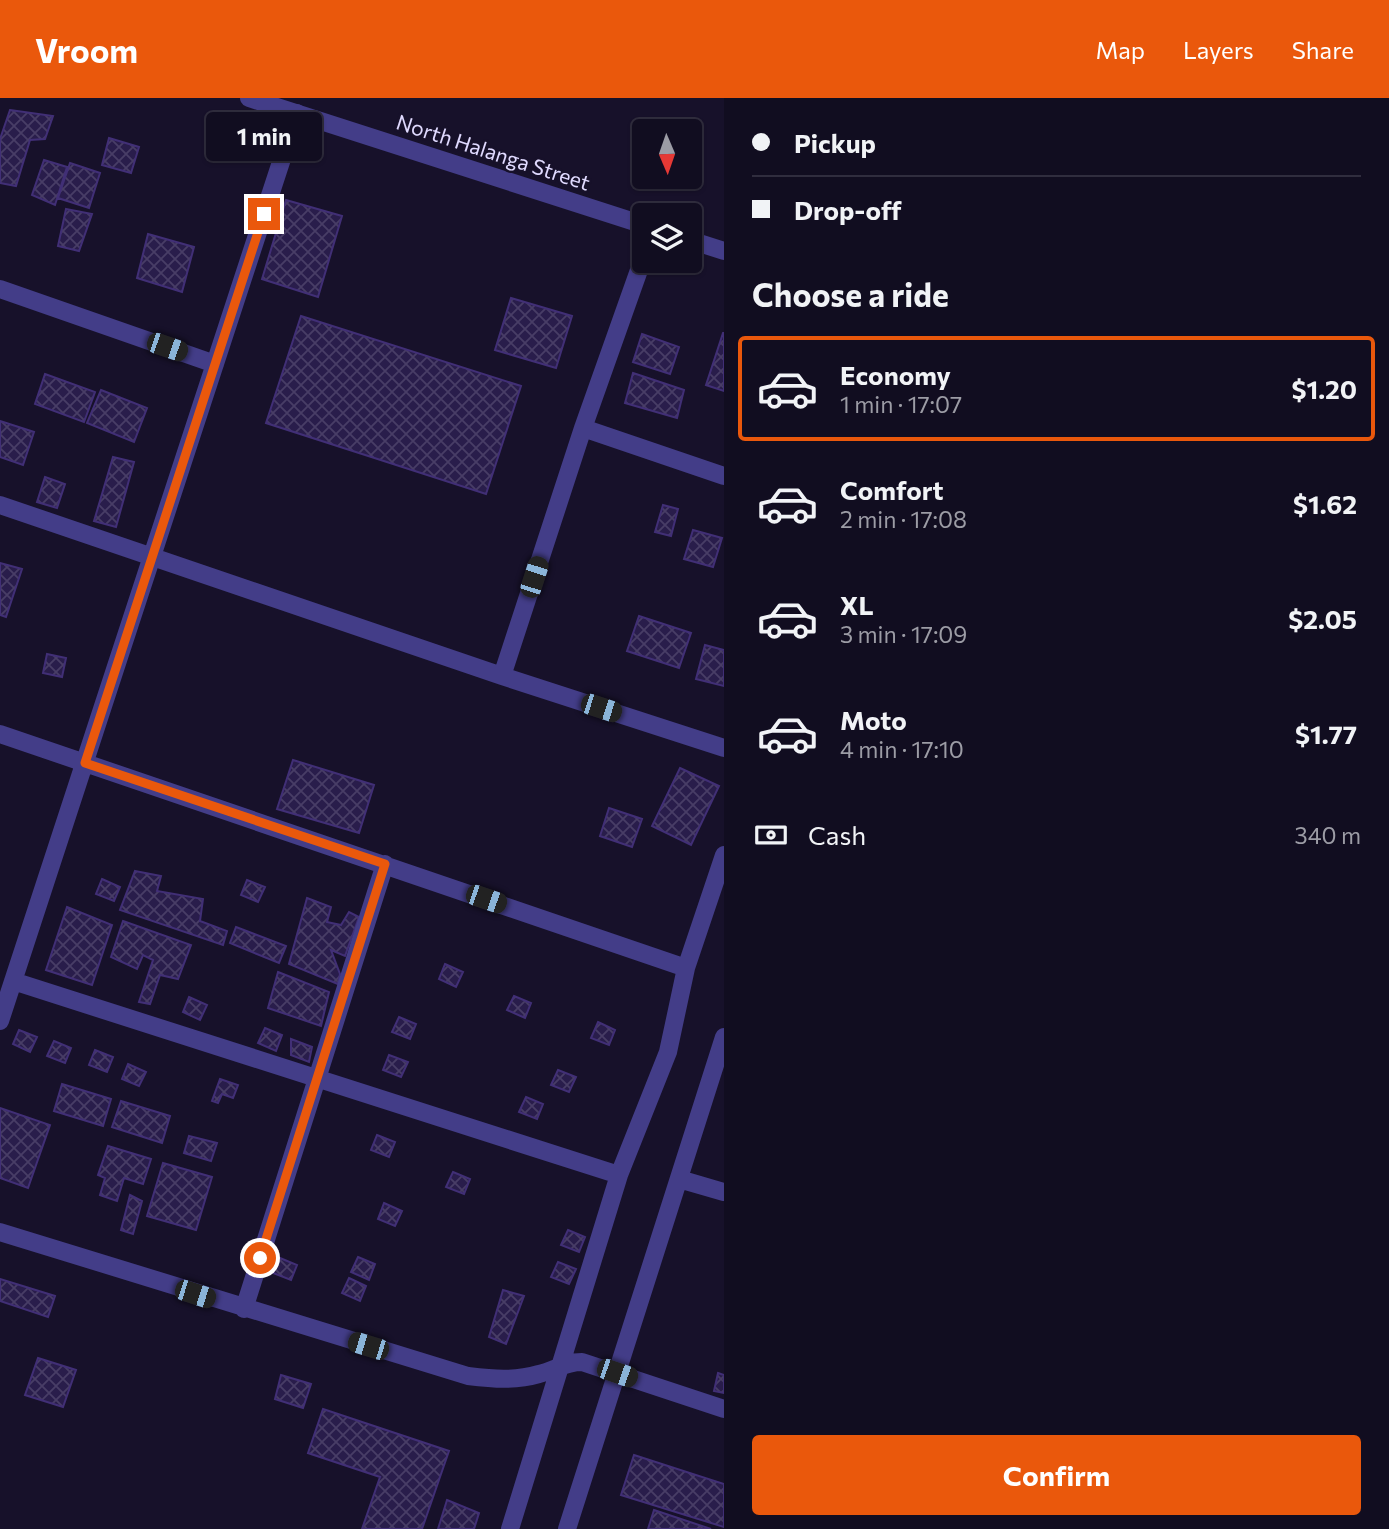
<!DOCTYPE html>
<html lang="en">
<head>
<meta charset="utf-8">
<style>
	body { margin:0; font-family:Commissioner,sans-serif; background:#1a1629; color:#f1f3f6; height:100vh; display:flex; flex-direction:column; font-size:26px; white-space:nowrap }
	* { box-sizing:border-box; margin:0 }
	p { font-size:23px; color:#9c9ca5 }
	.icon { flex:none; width:38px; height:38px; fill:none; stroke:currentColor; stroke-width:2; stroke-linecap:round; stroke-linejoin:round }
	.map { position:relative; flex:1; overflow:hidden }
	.panel { display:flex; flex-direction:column; background:#110d20; width:665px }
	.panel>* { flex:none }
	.top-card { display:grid; align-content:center; height:154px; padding:0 28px; background:#110d20 }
	.needle { width:46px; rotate:178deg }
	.buttons { position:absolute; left:632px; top:21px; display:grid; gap:14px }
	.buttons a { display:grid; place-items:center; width:70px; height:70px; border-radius:7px; background:#110d20; box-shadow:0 2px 5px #0004,0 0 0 2px #302d3e; font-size:35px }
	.end { position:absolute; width:32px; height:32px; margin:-16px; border:9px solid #ea580c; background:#fff; box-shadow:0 0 0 4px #fff }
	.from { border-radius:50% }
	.bubble { position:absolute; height:49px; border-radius:7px; background:#110d20; box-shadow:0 2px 5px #0004,0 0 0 2px #302d3e; font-size:23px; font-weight:700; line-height:49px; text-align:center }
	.car { position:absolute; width:21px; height:42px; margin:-21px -10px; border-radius:9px; box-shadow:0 0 5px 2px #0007; background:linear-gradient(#222 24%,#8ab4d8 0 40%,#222 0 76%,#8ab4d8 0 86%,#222 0) }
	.top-card b { display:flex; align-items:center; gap:24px; height:66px; font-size:26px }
	.top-card b+b { border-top:2px solid #302d3e }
	.top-card i { width:18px; height:18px; background:#f1f3f6 }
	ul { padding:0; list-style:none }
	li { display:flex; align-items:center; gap:21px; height:105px; margin:0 14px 10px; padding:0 14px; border:4px solid transparent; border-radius:7px }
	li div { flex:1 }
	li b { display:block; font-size:26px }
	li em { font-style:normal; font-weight:700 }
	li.on { border-color:#ea580c }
	li>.icon { width:63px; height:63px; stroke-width:1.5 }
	h2 { padding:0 28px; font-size:32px; line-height:84px }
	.pay { display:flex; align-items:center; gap:18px; height:77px; padding:0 28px; font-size:26px }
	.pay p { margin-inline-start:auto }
	.primary-button { display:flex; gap:14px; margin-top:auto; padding:14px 28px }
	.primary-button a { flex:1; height:80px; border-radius:7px; background:#ea580c; color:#fff; font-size:28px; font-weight:700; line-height:80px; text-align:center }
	header { display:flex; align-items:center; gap:42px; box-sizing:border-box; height:98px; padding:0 35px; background:#ea580c; color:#fff }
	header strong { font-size:33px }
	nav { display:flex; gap:38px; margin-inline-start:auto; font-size:24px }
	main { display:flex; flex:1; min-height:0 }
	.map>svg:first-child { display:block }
</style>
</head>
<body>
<header>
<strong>Vroom</strong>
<nav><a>Map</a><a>Layers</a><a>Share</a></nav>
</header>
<main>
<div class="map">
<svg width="724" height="1431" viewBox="0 0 724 1431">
	<defs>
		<pattern id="building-cross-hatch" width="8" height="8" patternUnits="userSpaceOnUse" patternTransform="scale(1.75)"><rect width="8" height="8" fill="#291d4b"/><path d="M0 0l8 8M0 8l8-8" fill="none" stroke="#483d66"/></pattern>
	</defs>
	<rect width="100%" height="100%" fill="#17112a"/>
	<path fill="url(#building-cross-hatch)" stroke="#412f76" stroke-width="2" d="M10,12L53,18L45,41L30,42L16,88L0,85V41Z
		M109,40L139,49L131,75L102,67Z
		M44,62L67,69L55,107L32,97Z
		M70,65L100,75L89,110L58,100Z
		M286,102L342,118L318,199L262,181Z
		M66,111L92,116L79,153L58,148Z
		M148,136L194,149L182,194L137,180Z
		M511,200L572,218L556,270L495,252Z
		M301,218L521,288L486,396L266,325Z
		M723,235H724V293L706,287Z
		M642,236L679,249L670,276L633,264Z
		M633,275L684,292L677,320L625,305Z
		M45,276L95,294L84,324L35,306Z
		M101,292L147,310L134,344L87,325Z
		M0,323L34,334L23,367L0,359Z
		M113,359L134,364L116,429L94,423Z
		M45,379L65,386L57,410L37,404Z
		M663,407L678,411L671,438L655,434Z
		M693,432L722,440L713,469L684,461Z
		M0,465L22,471L6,519L0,517Z
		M639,518L691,535L679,570L627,553Z
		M705,547L724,552V588L696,581Z
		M47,556L66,560L62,579L43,575Z
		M293,662L374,687L359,735L277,711Z
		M680,670L719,688L691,747L652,728Z
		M609,710L642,721L632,749L600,738Z
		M135,773L161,778L157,793L203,801L200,823L227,833L223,847L120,812Z
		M102,781L120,789L114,803L96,796Z
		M247,782L265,789L258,804L241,797Z
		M307,800L331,809L327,824L341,827L349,814L359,819L345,858L331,852L340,876L338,886L289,866Z
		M67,809L112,827L92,887L46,872Z
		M123,823L191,847L178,881L160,877L150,906L139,904L153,862L143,857L137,871L111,859Z
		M236,829L286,848L279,865L230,845Z
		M445,866L463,874L456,889L439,881Z
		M278,874L329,894L321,928L268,910Z
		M514,898L531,905L525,920L507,912Z
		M189,899L207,907L200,922L183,914Z
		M399,919L416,926L410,941L392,934Z
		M598,924L615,932L609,947L591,940Z
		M265,930L282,937L276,953L258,945Z
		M19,932L37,939L30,954L13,946Z
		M291,941L312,949L309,964L291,957Z
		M54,943L71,950L65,965L47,958Z
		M95,952L113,959L107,974L89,967Z
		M389,957L408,964L401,979L383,972Z
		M128,966L146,974L139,988L122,981Z
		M558,972L576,979L569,994L551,987Z
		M220,981L238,987L233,1000L222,996L218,1005L212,1003Z
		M62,986L111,1001L103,1028L54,1013Z
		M526,999L543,1006L537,1021L519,1014Z
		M121,1003L170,1018L162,1045L112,1029Z
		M0,1010L50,1027L28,1090L0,1080Z
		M377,1037L395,1044L389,1059L371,1052Z
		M189,1038L217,1045L211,1063L184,1055Z
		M108,1048L151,1061L143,1086L124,1080L117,1103L100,1097L105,1080L98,1077Z
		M163,1065L212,1079L196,1132L147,1118Z
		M453,1074L470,1081L464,1096L446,1089Z
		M130,1097L142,1103L133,1136L121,1132Z
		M384,1105L402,1113L395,1128L378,1121Z
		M568,1132L585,1139L579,1154L561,1147Z
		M358,1159L375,1166L369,1182L351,1174Z
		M280,1160L297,1167L291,1182L273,1175Z
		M558,1164L576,1171L569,1186L551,1179Z
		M349,1180L366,1188L360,1203L342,1195Z
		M0,1181L55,1198L48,1219L0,1203Z
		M503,1192L524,1198L506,1246L489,1239Z
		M38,1260L76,1272L63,1309L25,1297Z
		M718,1275L724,1277V1295L714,1293Z
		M281,1277L311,1286L303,1310L275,1301Z
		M323,1311L449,1353L422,1431H362L380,1379L308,1355Z
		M634,1357L724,1386V1429L621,1397Z
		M447,1402L479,1415L474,1431H438Z
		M654,1412L711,1431H648Z"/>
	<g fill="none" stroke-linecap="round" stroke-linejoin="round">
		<path stroke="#433d88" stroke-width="18" d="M0,191L215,266
			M583,330L724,378
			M0,407L502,578L724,650
			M502,578L583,330L644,158
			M0,636L686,870
			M13,883L619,1077
			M0,923L297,15
			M679,1081L724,1094
			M0,1134L468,1278C493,1281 515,1283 539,1276C555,1272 565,1264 582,1264L724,1311
			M244,1211L385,766
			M510,1431L619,1077L668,954L686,870L724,757
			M567,1431L724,939"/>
		<path stroke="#433d88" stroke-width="18" d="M249,0L644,127
			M690,142L724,153"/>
	</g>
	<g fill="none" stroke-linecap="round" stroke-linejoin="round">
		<path stroke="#ea580c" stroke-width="9" d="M260,1160L385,766L85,665L264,116"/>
	</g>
	<g text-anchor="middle" stroke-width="5" stroke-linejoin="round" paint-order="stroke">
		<g font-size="21" fill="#e0daff" stroke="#17112a">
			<text transform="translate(493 55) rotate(18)" y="7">North Halanga Street</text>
		</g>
	</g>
</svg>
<div class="buttons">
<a><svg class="needle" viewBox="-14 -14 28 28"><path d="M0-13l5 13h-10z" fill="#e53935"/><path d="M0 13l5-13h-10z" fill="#9c9ca5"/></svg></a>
<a><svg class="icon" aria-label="layers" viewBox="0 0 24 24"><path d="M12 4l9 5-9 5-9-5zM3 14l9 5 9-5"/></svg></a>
</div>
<i class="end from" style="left:260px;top:1160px"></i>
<i class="end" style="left:264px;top:116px"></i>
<div class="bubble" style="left:206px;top:14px;width:116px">1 min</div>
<i class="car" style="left:167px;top:249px;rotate:109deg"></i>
<i class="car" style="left:534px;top:479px;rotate:18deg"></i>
<i class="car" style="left:601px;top:610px;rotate:108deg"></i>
<i class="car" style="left:486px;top:801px;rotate:109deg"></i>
<i class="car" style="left:195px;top:1196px;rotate:108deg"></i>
<i class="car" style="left:368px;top:1248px;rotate:287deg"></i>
<i class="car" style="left:617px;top:1275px;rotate:109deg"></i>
</div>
<section class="panel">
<div class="top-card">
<b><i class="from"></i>Pickup</b>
<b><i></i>Drop-off</b>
</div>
<h2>Choose a ride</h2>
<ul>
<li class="on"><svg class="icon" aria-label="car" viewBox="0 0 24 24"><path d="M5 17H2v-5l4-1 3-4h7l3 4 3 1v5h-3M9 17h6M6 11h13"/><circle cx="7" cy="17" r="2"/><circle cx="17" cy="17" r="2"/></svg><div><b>Economy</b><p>1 min · 17:07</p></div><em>$1.20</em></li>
<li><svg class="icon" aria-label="car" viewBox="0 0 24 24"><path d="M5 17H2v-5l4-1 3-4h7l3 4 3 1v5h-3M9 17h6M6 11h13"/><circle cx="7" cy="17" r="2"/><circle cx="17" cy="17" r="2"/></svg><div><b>Comfort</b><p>2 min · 17:08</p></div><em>$1.62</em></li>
<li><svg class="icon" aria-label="car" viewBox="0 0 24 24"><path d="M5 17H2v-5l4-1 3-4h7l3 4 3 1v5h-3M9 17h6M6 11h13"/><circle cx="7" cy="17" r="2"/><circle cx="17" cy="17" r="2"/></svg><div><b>XL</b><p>3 min · 17:09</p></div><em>$2.05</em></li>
<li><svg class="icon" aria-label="car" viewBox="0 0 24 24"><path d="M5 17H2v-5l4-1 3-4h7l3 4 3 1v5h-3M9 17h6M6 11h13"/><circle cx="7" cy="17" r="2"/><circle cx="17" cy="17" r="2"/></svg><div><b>Moto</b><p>4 min · 17:10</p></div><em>$1.77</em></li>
</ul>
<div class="pay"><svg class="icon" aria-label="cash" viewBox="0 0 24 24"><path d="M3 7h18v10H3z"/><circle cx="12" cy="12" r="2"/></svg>Cash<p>340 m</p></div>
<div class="primary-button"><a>Confirm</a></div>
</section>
</main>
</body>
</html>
